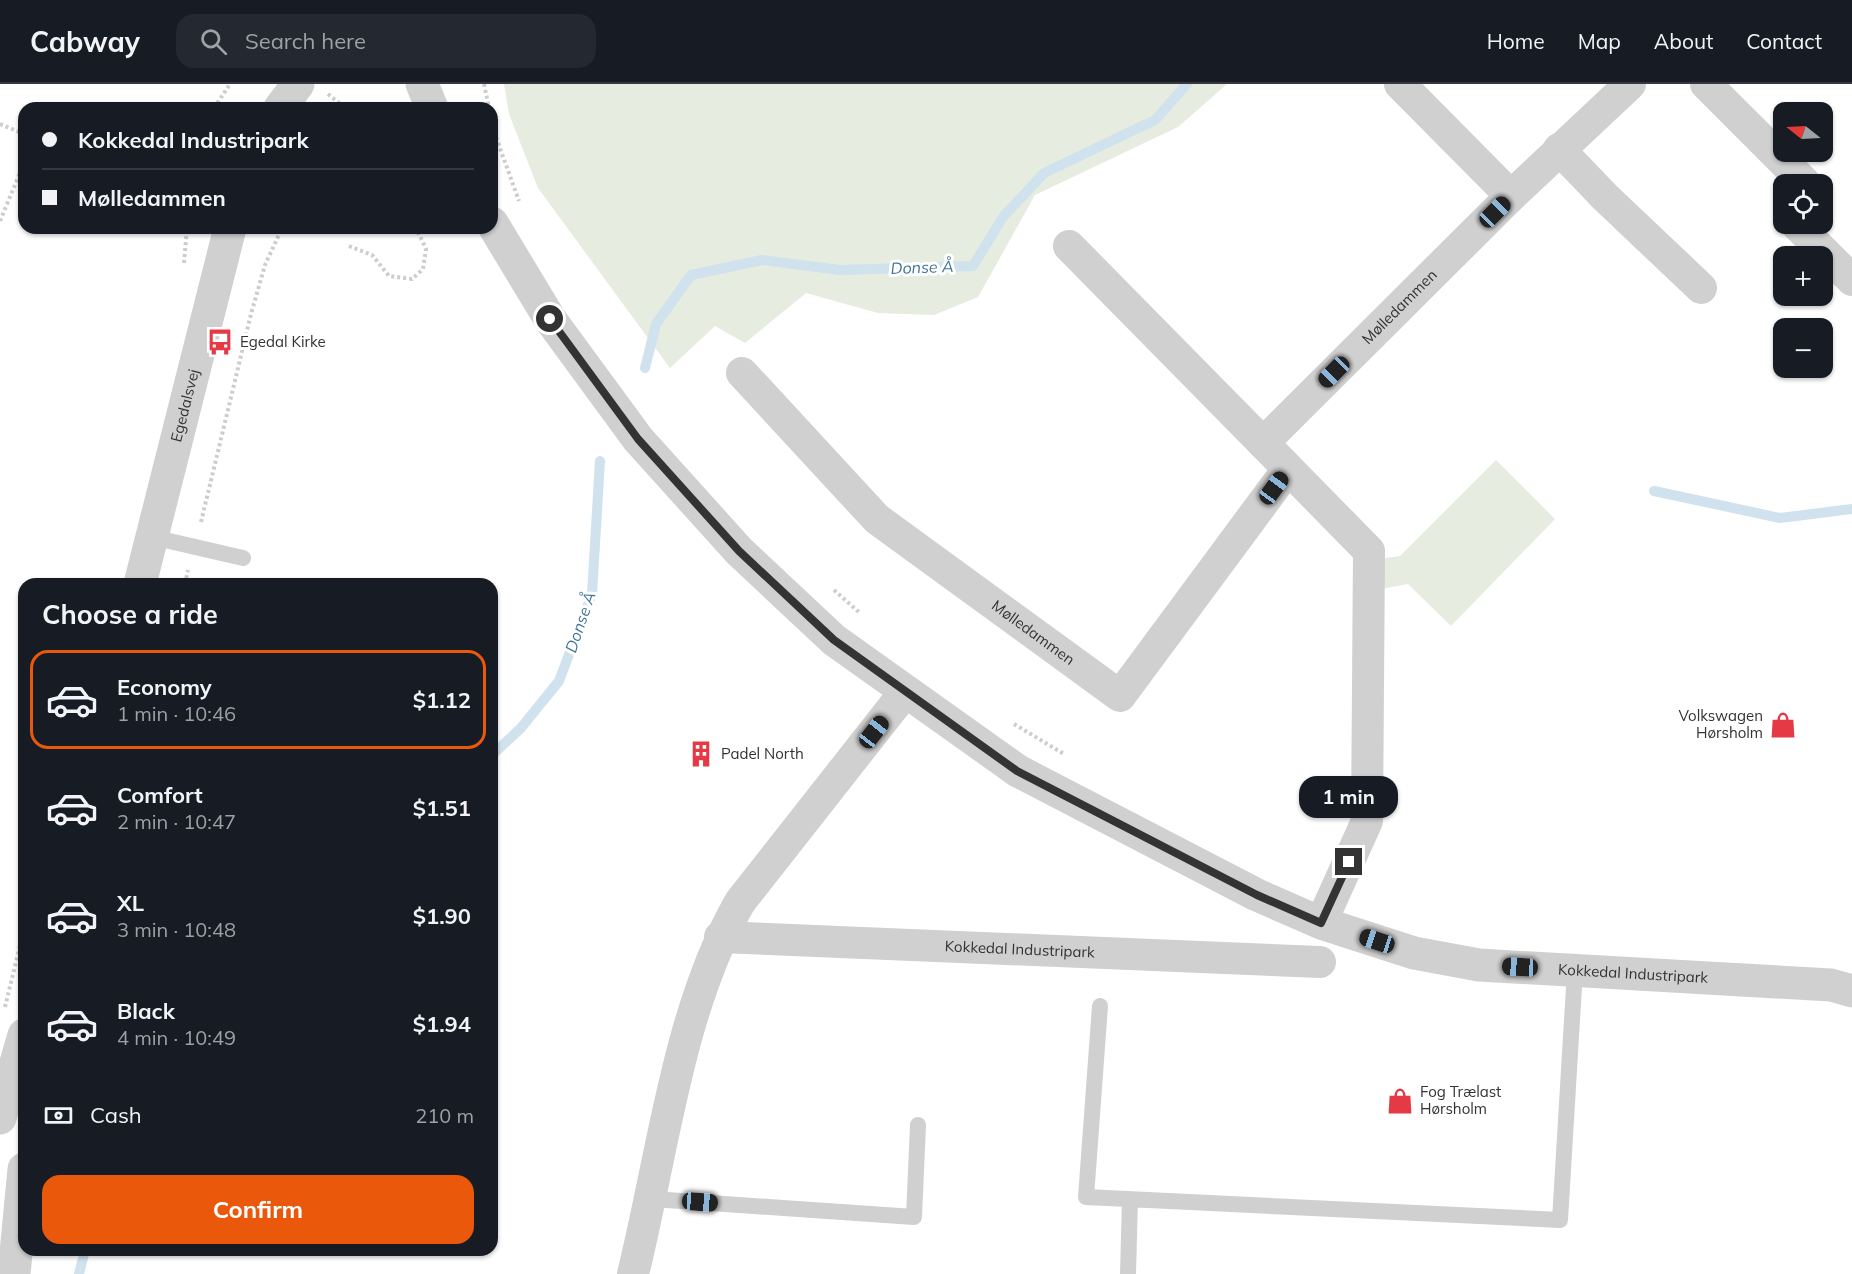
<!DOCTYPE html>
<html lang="en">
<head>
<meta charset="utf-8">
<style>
	body { margin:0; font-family:Mulish,sans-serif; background:#242831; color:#f1f3f6; height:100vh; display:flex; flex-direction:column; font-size:22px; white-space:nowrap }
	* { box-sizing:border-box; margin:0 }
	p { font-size:20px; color:#9ea1a6 }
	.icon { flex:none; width:33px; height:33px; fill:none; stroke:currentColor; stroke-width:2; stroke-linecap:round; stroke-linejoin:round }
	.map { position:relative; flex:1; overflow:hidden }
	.side { position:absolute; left:18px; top:494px; width:480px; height:678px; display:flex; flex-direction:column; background:#171b24; border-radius:18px; box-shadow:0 2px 4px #0004 }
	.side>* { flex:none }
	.guide { position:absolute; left:18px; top:18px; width:480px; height:132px; border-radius:18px; box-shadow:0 2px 4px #0004; display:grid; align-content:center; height:132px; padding:0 24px; background:#171b24 }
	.needle { width:39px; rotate:288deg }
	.fabs { position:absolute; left:1773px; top:18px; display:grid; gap:12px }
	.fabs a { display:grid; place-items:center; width:60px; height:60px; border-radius:12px; background:#171b24; box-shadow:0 2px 4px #0004; font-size:30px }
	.end { position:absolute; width:27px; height:27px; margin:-14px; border:8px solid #333; background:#fff; box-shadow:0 0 0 3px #fff }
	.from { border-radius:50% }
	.bubble { position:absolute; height:42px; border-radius:18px; background:#171b24; box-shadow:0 2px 4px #0004; font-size:20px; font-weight:700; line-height:42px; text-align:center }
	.car { position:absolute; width:18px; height:36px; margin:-18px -9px; border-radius:8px; box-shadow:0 0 4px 2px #0007; background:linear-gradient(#222 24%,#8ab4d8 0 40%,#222 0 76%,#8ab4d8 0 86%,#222 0) }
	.guide b { display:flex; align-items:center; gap:21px; height:57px; font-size:22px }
	.guide b+b { border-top:2px solid #363941 }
	.guide i { width:15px; height:15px; background:#f1f3f6 }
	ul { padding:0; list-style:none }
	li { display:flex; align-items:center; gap:18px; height:99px; margin:0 12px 9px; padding:0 12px; border:3px solid transparent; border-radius:18px }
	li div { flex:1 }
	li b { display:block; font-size:22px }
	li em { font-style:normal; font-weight:700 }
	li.selected { border-color:#ea580c }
	li>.icon { width:54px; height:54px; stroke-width:1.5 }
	h2 { padding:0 24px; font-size:27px; line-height:72px }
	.pay { display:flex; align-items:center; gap:15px; height:66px; padding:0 24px; font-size:22px }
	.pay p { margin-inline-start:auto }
	.action { display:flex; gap:12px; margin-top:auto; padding:12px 24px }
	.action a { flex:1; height:69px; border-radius:18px; background:#ea580c; color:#fff; font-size:24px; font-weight:700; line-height:69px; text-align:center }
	header { display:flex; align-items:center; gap:36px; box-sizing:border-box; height:84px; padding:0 30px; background:#171b24; border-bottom:2px solid #363941 }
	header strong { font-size:28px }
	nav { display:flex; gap:33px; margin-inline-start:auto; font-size:21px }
	.search { width:420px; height:54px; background:#242831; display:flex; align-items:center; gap:15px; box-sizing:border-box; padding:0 21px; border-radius:18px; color:#9ea1a6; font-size:22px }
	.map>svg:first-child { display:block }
</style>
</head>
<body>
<header>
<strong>Cabway</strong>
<div class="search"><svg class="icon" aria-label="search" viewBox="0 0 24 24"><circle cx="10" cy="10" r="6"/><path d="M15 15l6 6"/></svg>Search here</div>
<nav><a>Home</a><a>Map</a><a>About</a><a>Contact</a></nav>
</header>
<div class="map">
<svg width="1852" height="1190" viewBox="0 0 1852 1190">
	<rect width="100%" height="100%" fill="#fff"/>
	<path fill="#e6ecdf" d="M504,0H1227L1178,43L1035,111L978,213L934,231L878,229L806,209L745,259L715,242L670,284L538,104L509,30Z
		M1496,376L1555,435L1451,542L1408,500L1381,505L1379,475L1400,472Z"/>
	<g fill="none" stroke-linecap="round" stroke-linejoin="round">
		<path stroke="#cfe2ee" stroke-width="10" d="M645,284L656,240L691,191L762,176L840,186L973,182L1003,133L1044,89L1155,36L1187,0
			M1654,407L1780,434L1852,425
			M492,671L521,644L559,597L592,510L600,377
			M79,1190L85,1166"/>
		<path stroke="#cdcdcd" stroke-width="4" stroke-dasharray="3 3" stroke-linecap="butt" d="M484,0L489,24
			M328,10L345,24
			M214,24L230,0
			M0,40L24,50
			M492,42L519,117
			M0,137L24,79
			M349,162L372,171L389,192L412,195L423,185L426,165L416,144
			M184,179L187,144
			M201,438L251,230L265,181L282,144
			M185,500L188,486
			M834,506L860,529
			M1014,640L1064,670
			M5,923L24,845"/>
		<path stroke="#d0d0d0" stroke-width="16" d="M152,453L243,474
			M1100,922L1086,1113L1560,1136L1575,886
			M652,1115L914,1133L918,1041
			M1128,1190L1130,1115"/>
		<g stroke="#d0d0d0" stroke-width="32">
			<path d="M1400,0L1511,112"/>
			<path d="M1706,0L1806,100"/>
			<path d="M1559,65L1605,113L1701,204"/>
			<path d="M1796,140L1852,196"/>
			<path d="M1069,162L1263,359"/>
			<path id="s1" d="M742,289L877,435L1120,612L1288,385"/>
			<path id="s2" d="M1321,839L1367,737L1369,467L1263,359L1511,112L1630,0"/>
			<path id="s3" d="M720,853L1320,878"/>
			<path d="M633,1190C663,1069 678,926 740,818L905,608"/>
		</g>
		<g stroke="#d0d0d0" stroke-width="33">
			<path d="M422,0L432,24"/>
			<path d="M280,24L298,0"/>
			<path id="s4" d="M492,139L550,235L638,355L739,467L834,556L1018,687L1257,811L1321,839L1414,869L1479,881L1831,901L1852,907"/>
			<path id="s5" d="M140,500L230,144"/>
			<path d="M0,1034L24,951"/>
			<path d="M14,1190L24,1085"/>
		</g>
	</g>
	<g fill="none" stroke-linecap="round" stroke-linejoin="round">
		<path stroke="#333" stroke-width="8" d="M550,235L638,355L739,467L834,556L1017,687L1257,811L1321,839L1349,778"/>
	</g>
	<defs>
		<g id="bus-bare" transform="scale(2.07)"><path d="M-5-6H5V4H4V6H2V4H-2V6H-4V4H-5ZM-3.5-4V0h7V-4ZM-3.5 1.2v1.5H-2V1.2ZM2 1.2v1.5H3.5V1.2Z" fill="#e63946" stroke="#fff" stroke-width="2.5" paint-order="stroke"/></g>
		<g id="shop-bare" transform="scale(2.07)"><path d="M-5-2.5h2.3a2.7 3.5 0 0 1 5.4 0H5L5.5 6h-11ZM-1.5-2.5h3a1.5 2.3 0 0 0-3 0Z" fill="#e63946" stroke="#fff" stroke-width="2.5" paint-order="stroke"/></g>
		<g id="building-bare" transform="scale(2.07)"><path d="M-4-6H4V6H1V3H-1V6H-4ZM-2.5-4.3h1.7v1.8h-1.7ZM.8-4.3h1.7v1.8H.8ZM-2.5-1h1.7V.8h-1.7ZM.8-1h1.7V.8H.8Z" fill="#e63946" stroke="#fff" stroke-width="2.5" paint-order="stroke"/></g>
	</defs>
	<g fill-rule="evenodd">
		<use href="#bus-bare" x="220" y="258"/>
		<use href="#shop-bare" x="1783" y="641"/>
		<use href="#building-bare" x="701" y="670"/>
		<use href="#shop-bare" x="1400" y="1017"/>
	</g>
	<g text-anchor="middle" stroke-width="6" stroke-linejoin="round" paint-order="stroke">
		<g font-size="15" fill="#333" stroke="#fff">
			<text dy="5" stroke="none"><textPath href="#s2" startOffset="726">Mølledammen</textPath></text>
			<text dy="5" stroke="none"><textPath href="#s5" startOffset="184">Egedalsvej</textPath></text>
			<text dy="5" stroke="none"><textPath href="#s1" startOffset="392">Mølledammen</textPath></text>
			<text dy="5" stroke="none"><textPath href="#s3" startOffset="300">Kokkedal Industripark</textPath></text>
			<text dy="5" stroke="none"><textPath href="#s4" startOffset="1425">Kokkedal Industripark</textPath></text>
		</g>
		<g font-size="15" fill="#333" stroke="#fff" text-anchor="start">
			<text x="240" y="263">Egedal Kirke</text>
			<text x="1763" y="637" text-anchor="end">Volkswagen<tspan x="1763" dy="17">Hørsholm</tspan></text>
			<text x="721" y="675">Padel North</text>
			<text x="1420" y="1013">Fog Trælast<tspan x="1420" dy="17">Hørsholm</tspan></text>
		</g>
		<g font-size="16" font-style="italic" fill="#3f7597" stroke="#fff">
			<text transform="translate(922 183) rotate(-2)" y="6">Donse Å</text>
			<text transform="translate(580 538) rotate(-71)" y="6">Donse Å</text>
		</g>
	</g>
</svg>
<div class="fabs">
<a><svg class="needle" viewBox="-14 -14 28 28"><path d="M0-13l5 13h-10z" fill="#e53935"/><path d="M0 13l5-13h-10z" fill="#9ea1a6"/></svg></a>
<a><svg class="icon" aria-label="locate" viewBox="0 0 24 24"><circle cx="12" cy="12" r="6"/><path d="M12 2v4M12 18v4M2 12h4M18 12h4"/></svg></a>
<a>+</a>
<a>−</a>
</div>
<i class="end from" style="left:550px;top:235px"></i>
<i class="end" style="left:1349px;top:778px"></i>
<div class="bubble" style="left:1299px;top:692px;width:99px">1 min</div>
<i class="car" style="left:1495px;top:128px;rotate:45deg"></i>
<i class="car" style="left:1334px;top:288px;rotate:225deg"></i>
<i class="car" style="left:1274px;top:404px;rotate:36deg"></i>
<i class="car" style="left:874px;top:648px;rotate:38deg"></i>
<i class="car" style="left:1377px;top:857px;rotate:288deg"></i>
<i class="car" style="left:1520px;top:883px;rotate:273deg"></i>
<i class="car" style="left:700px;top:1118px;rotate:94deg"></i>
<div class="guide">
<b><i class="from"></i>Kokkedal Industripark</b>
<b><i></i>Mølledammen</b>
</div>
<section class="side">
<h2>Choose a ride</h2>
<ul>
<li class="selected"><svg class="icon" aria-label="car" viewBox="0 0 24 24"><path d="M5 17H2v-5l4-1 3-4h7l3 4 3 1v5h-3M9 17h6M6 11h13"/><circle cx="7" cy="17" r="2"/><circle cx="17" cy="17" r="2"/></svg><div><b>Economy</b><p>1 min · 10:46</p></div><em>$1.12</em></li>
<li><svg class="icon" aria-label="car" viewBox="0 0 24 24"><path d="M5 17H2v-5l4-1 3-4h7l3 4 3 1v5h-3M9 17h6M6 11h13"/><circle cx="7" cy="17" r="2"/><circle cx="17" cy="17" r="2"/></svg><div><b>Comfort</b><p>2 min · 10:47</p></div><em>$1.51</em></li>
<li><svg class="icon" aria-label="car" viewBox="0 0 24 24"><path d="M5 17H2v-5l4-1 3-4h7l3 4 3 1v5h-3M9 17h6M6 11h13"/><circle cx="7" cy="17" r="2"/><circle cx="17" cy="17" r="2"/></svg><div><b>XL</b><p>3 min · 10:48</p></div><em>$1.90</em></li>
<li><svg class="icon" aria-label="car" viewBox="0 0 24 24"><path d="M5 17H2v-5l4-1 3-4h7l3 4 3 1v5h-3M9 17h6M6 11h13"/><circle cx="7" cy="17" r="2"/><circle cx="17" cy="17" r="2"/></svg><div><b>Black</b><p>4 min · 10:49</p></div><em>$1.94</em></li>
</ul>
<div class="pay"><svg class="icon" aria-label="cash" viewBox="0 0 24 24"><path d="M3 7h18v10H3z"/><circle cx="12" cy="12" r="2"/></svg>Cash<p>210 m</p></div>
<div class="action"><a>Confirm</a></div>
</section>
</div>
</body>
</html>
